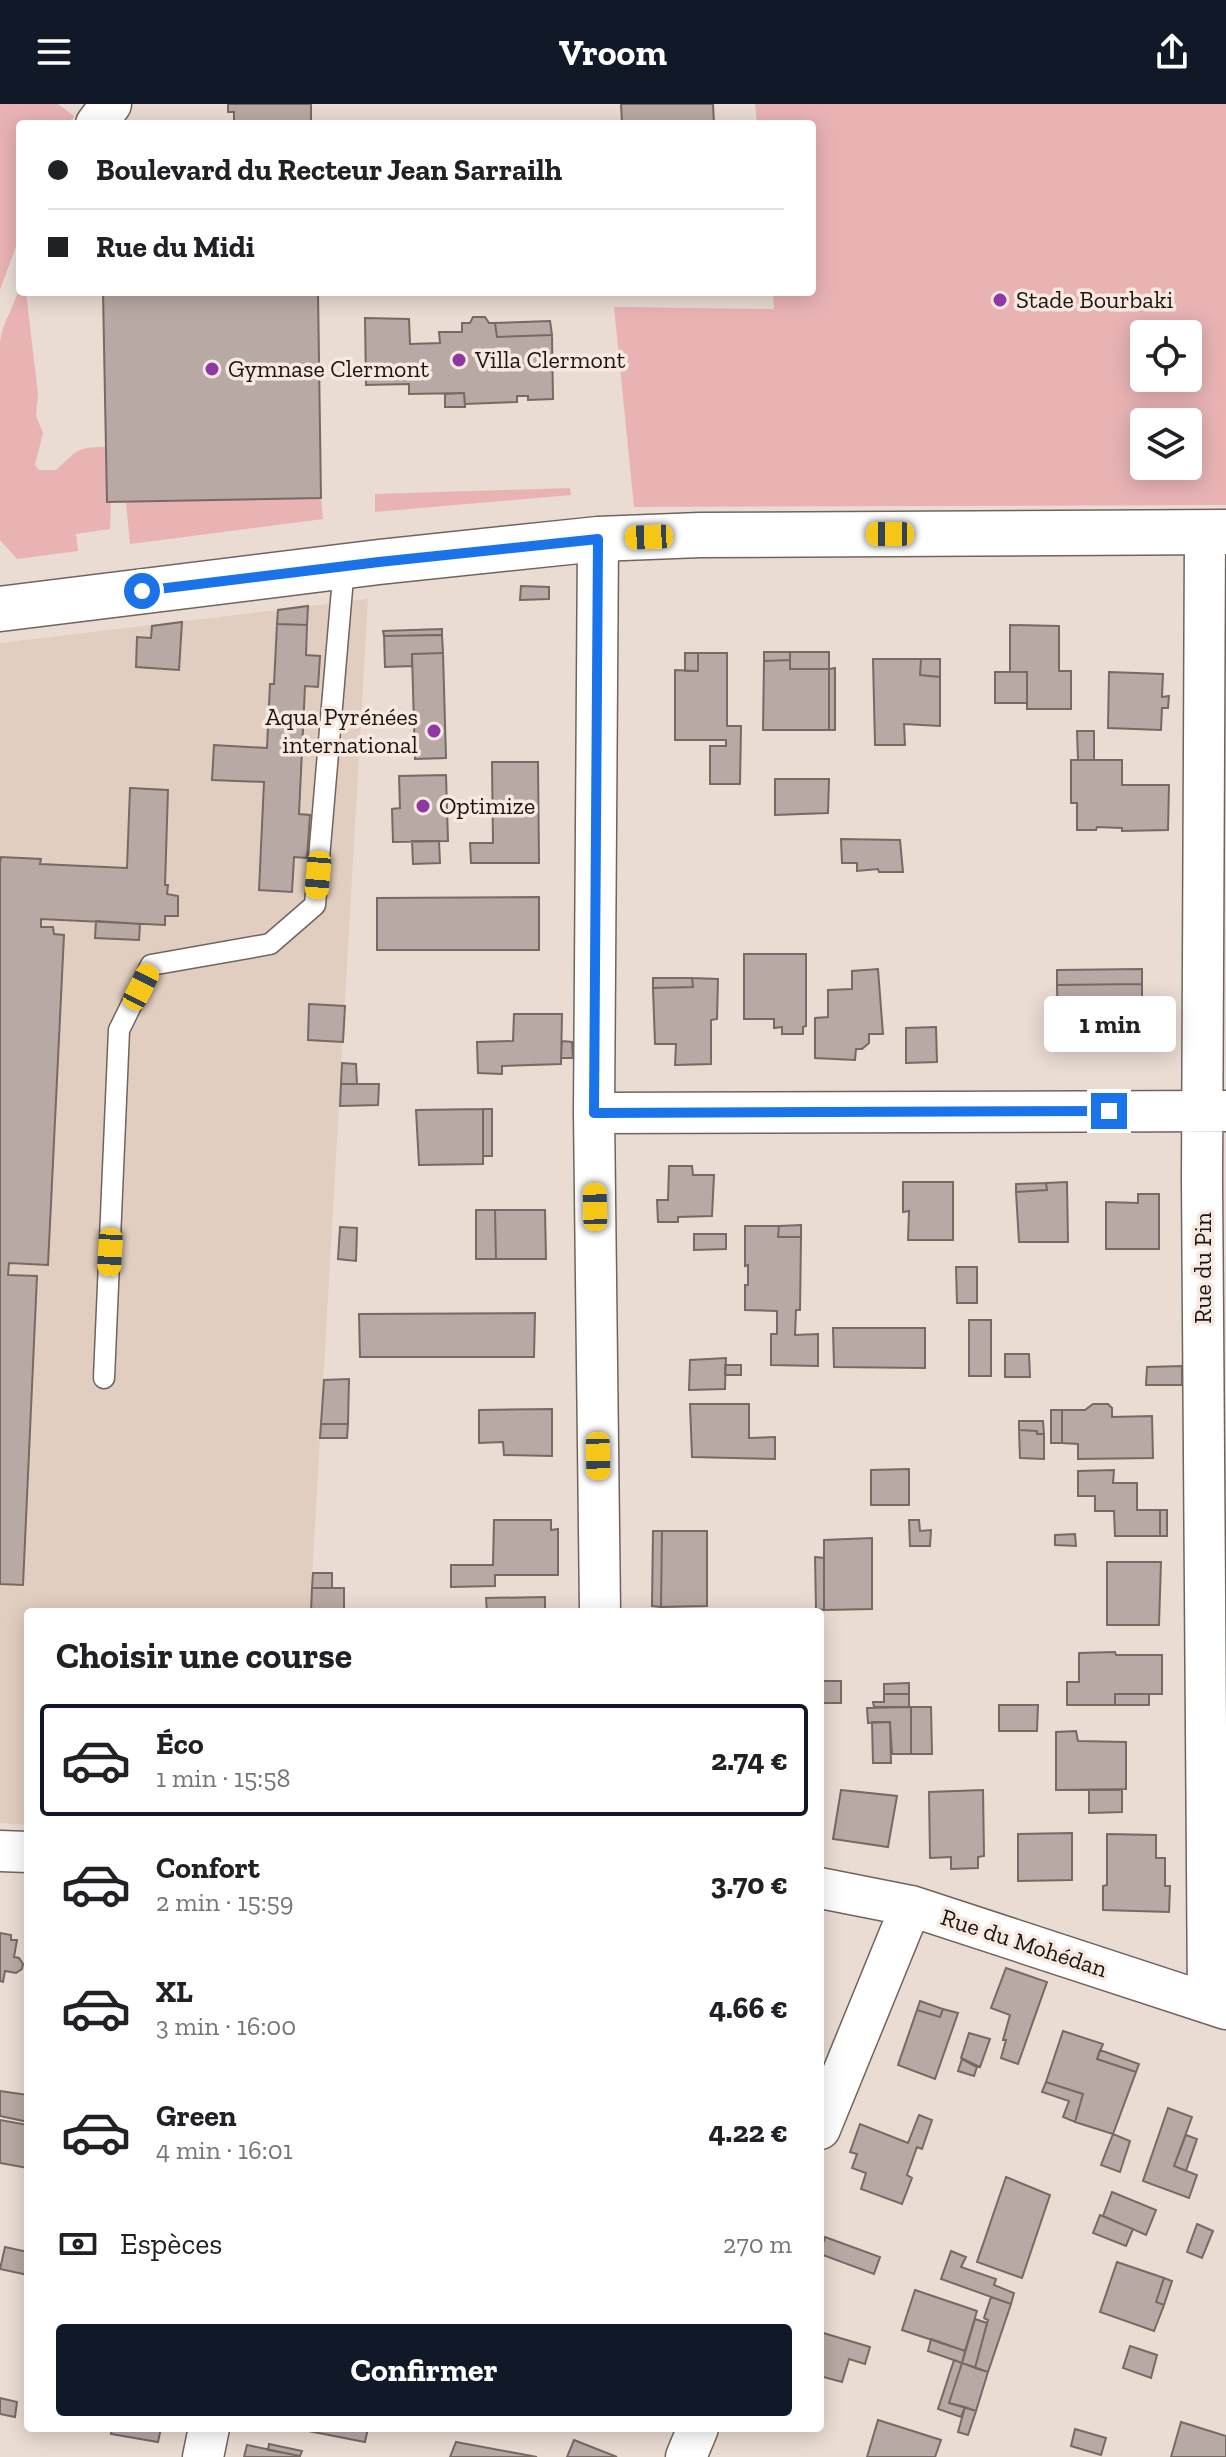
<!DOCTYPE html>
<html lang="fr">
<head>
<meta charset="utf-8">
<style>
	body { margin:0; font-family:"Zilla Slab",serif; background:#f6f6f6; color:#202124; height:100vh; display:flex; flex-direction:column; font-size:30px; white-space:nowrap }
	* { box-sizing:border-box; margin:0 }
	p { font-size:26px; color:#757577 }
	.icon { flex:none; width:44px; height:44px; fill:none; stroke:currentColor; stroke-width:2; stroke-linecap:round; stroke-linejoin:round }
	.map { position:relative; flex:1; overflow:hidden }
	.drawer { position:absolute; left:24px; top:1504px; width:800px; height:824px; display:flex; flex-direction:column; background:#fff; border-radius:8px; box-shadow:0 4px 20px #0003 }
	.drawer>* { flex:none }
	.top-card { position:absolute; left:16px; top:16px; width:800px; height:176px; border-radius:8px; box-shadow:0 4px 20px #0003; display:grid; align-content:center; height:176px; padding:0 32px; background:#fff }
	.controls { position:absolute; left:1130px; top:216px; display:grid; gap:16px }
	.controls a { display:grid; place-items:center; width:72px; height:72px; border-radius:8px; background:#fff; box-shadow:0 4px 20px #0003; font-size:40px }
	.end { position:absolute; width:36px; height:36px; margin:-18px; border:10px solid #1a73e8; background:#fff; box-shadow:0 0 0 4px #fff }
	.from { border-radius:50% }
	.bubble { position:absolute; height:56px; border-radius:8px; background:#fff; box-shadow:0 4px 20px #0003; font-size:26px; font-weight:800; line-height:56px; text-align:center }
	.car { position:absolute; width:24px; height:48px; margin:-24px -12px; border-radius:10px; box-shadow:0 0 6px 2px #0007; background:linear-gradient(#f5c518 24%,#345 0 40%,#f5c518 0 76%,#345 0 86%,#f5c518 0) }
	.top-card b { display:flex; align-items:center; gap:28px; height:76px; font-size:30px }
	.top-card b+b { border-top:2px solid #e0e0e0 }
	.top-card i { width:20px; height:20px; background:#202124 }
	ul { padding:0; list-style:none }
	li { display:flex; align-items:center; gap:24px; height:112px; margin:0 16px 12px; padding:0 16px; border:4px solid transparent; border-radius:8px }
	li div { flex:1 }
	li b { display:block; font-size:30px }
	li em { font-style:normal; font-weight:800 }
	li.active { border-color:#111827 }
	li>.icon { width:72px; height:72px; stroke-width:1.5 }
	h2 { padding:0 32px; font-size:36px; line-height:96px }
	.pay { display:flex; align-items:center; gap:20px; height:88px; padding:0 32px; font-size:30px }
	.pay p { margin-inline-start:auto }
	.button { display:flex; gap:16px; margin-top:auto; padding:16px 32px }
	.button a { flex:1; height:92px; border-radius:8px; background:#111827; color:#fff; font-size:32px; font-weight:800; line-height:92px; text-align:center }
	header { display:flex; justify-content:space-between; align-items:center; height:104px; padding:0 32px; background:#111827; color:#fff; font-size:36px; font-weight:800 }
	.map>svg:first-child { display:block }
</style>
</head>
<body>
<header><svg class="icon" aria-label="menu" viewBox="0 0 24 24"><path d="M4 6h16M4 12h16M4 18h16"/></svg>Vroom<svg class="icon" aria-label="share" viewBox="0 0 24 24"><path d="M12 15V3M7 8l5-5 5 5M5 13v7h14v-7"/></svg></header>
<div class="map">
<svg width="1226" height="2353" viewBox="0 0 1226 2353">
	<rect width="100%" height="100%" fill="#eadcd3"/>
	<path fill="#e2cec0" d="M368,495L310,1508H28V1721L0,1719V539Z"/>
	<path fill="#e9b3b4" fill-rule="evenodd" d="M0,0H58L74,12L71,20H20V131L0,186Z
		M755,0H1226V401L634,403L614,203L774,205L773,188H812V20H757ZM1144,230H1188V274H1144ZM1144,318H1188V362H1144Z
		M20,184V188H26L38,290L36,312L43,329L35,361L39,366H56C78,347 74,343 106,343L107,397L111,398L110,425L76,430L78,447L17,455L0,436V237L3,224Z
		M570,384L571,391L375,408V390Z
		M321,394L323,415L130,440L126,398Z"/>
	<path fill="#b9a9a5" stroke="#776964" stroke-width="2" d="M228,0H311V20H234V8H228Z
		M621,0H713L714,20H622Z
		M103,188H318L321,394L107,398Z
		M473,213H485L489,219H495L497,233L552,231L553,295L528,296V292H517V298L465,300L464,289L409,290V280L366,281L365,214L409,215L410,240L440,239L439,228H462V219H470Z
		M550,217L552,231L497,233L495,219Z
		M464,289L465,303H445V290Z
		M521,482L549,483V495L520,496Z
		M308,502L307,521L277,520L278,506Z
		M182,518L179,566L136,563L137,533L151,534L152,522Z
		M277,520L307,521L306,551L320,552L318,583L305,582L299,710L310,711L307,754L294,753L292,788L259,786L264,678L212,676L214,641L267,644L270,580H274Z
		M1010,521L1059,522V567H1071V605H1027V568H1010Z
		M442,525V531H434L384,532L383,527Z
		M442,531L443,549L412,550V562L385,563L384,532Z
		M764,548H790V556L764,557Z
		M790,548H829V565H790Z
		M443,549L446,654L415,655L412,550Z
		M685,549H698V567H685Z
		M698,549H727V622H741L740,680H710V642H726V636H675V566L698,567Z
		M873,555H921L920,571L940,573V622L904,620L905,641H875Z
		M921,555H940V573L920,571Z
		M790,556V565H829V626H763L764,557Z
		M835,564V626H829V565Z
		M995,568H1027V599H995Z
		M1109,568L1163,570L1162,593L1169,592L1168,604H1162L1161,626L1108,624Z
		M1077,627H1094V656H1078Z
		M1071,656H1122V681H1169L1168,726L1122,727V724L1097,723L1096,726H1077V699H1071Z
		M492,658H538L539,759H471L470,739H493Z
		M446,671L448,737L393,738L392,705L400,704L399,672Z
		M775,675H829L828,709L775,711Z
		M130,684L168,686L165,781H168L167,790L178,792V812H165V821L41,815V823H53L54,830L64,831L48,1161L9,1159L8,1171L37,1172L23,1481L0,1480V759L1,753L41,755L40,760L127,764Z
		M841,735L900,736L903,768H879L878,765L857,767V759H842Z
		M412,737H439L440,759L413,760Z
		M539,793V846H377V794Z
		M96,817L140,820L139,836L95,834Z
		M744,850H806V922L803,923V930H782V923L774,924V915H744Z
		M878,865L883,930H869V939L862,945H856L855,956L815,954V914L828,913V886L852,885V867Z
		M1142,865V880L1057,881V866Z
		M653,874H692L693,883L653,884Z
		M692,874L718,875L717,915L711,916V960L675,961L676,940H655L653,884L693,883Z
		M1142,880V941H1058L1057,881Z
		M309,900L345,902L343,938L308,936Z
		M514,910H562L561,960L502,962V970L478,969L477,938L513,937Z
		M936,923L937,958L906,959V924Z
		M562,937L572,938L573,954H561Z
		M342,959L356,960L357,980H341Z
		M341,980H379L378,1001L340,1002Z
		M483,1005H492V1052H483Z
		M483,1005V1060L419,1061L416,1006Z
		M669,1062H692L693,1071H714L712,1112L678,1113V1118H658L657,1096H668Z
		M903,1078H953V1136H908L909,1107L903,1108Z
		M1067,1078L1068,1138H1019L1016,1088L1047,1086L1046,1079Z
		M1046,1079L1047,1086L1016,1088V1080Z
		M1138,1090H1159V1145H1106V1098L1138,1099Z
		M476,1106H495L496,1155H476Z
		M495,1106H545L546,1155H496Z
		M801,1121V1133H778L779,1122Z
		M745,1122H779L778,1133H801L800,1206H796L795,1231L818,1230V1262L771,1261V1230H777V1207L745,1206V1181H748V1161L745,1162Z
		M340,1123L357,1124L356,1157L338,1155Z
		M694,1130H726V1145L694,1146Z
		M956,1163H977V1199H957Z
		M535,1209L534,1253H360L359,1210Z
		M969,1216H991V1272H969Z
		M833,1224H925V1264L834,1263Z
		M1005,1250H1029L1030,1273H1005Z
		M726,1254L725,1285L689,1286L690,1256Z
		M725,1261H741V1271H725Z
		M1182,1262V1281H1146L1147,1263Z
		M349,1275L348,1320H321L324,1276Z
		M690,1300H749V1334L775,1333V1355L692,1353Z
		M1093,1300H1108L1112,1304V1313L1152,1312L1153,1354L1078,1355V1340L1062,1339V1306H1085Z
		M552,1305V1352L504,1351L503,1338L479,1339V1306Z
		M1051,1306H1062V1339H1051Z
		M1019,1317H1043L1044,1330H1037V1327L1019,1326Z
		M321,1320H348L347,1334H320Z
		M1019,1326L1037,1327V1330H1044V1355L1020,1354Z
		M909,1365V1401H871V1366Z
		M1114,1366L1113,1379H1137V1406H1160V1432H1115L1114,1407H1095V1392H1078V1367Z
		M1160,1406H1167V1432H1160Z
		M494,1416H551V1426L558,1425V1471H495V1482L451,1483V1461H493Z
		M909,1416H919L920,1427L931,1426L930,1442H910Z
		M653,1427H662L661,1503L652,1502Z
		M662,1427H707V1502L661,1503Z
		M1075,1430L1076,1442L1055,1441V1431Z
		M872,1434V1505L824,1506V1436Z
		M815,1453L824,1454V1506L816,1505Z
		M1107,1458H1161L1159,1521H1107Z
		M313,1469H332V1484H312Z
		M312,1484H344V1508H311Z
		M545,1493V1508H487L486,1494Z
		M1115,1548L1116,1551H1162V1590H1115V1601H1067V1578H1079V1549Z
		M820,1577H841V1599H820Z
		M909,1579V1590H884V1580Z
		M884,1590H909V1603H874L873,1598H884Z
		M1115,1590H1149V1601H1115Z
		M999,1601H1038L1037,1627H999Z
		M911,1603V1650H892L890,1618L868,1619L867,1604Z
		M911,1603H931L932,1650H911Z
		M872,1618H890L891,1659H873Z
		M1076,1627L1078,1637L1126,1638V1685L1056,1686V1628Z
		M841,1686L897,1692L888,1743L833,1735Z
		M983,1686L984,1752L978,1753V1764L951,1765V1753L930,1754L929,1688Z
		M1089,1686H1122V1708L1089,1709Z
		M1072,1729V1776L1018,1777V1730Z
		M1107,1730L1156,1731V1754H1165V1782H1170L1169,1808L1103,1806V1782L1107,1781Z
		M0,1829L11,1831V1836H17L14,1853L19,1854L23,1860L22,1865L16,1869L5,1867L3,1878L0,1877Z
		M1006,1864L1047,1878L1018,1960L1001,1954L1006,1936H1003L1010,1911L991,1904Z
		M920,1897L943,1905L940,1913L917,1906Z
		M943,1905L958,1909L935,1975L898,1961L917,1906L940,1913Z
		M1063,1927L1103,1940L1097,1955L1136,1968L1113,2030L1075,2018L1083,1990L1046,1978Z
		M969,1929L990,1935L980,1963L961,1954Z
		M1100,1946L1139,1960L1136,1968L1097,1955Z
		M962,1955L977,1963L974,1972L958,1967Z
		M1046,1978L1083,1990L1075,2018L1063,2013L1069,1997L1042,1988Z
		M0,1987L28,1991V2018L0,2012Z
		M1168,2004L1192,2013L1174,2062L1197,2071L1189,2094L1143,2077Z
		M919,2011L932,2016L922,2045L917,2043L907,2071L912,2074L902,2100L861,2085L866,2069L852,2064L857,2050L850,2048L860,2020L908,2039Z
		M0,2016L28,2021V2064L0,2059Z
		M1113,2030L1130,2037L1120,2068L1101,2061Z
		M1186,2031L1197,2035L1186,2067L1174,2062Z
		M1006,2073L1050,2091L1022,2174L977,2158Z
		M1112,2088L1156,2106L1146,2131L1103,2112Z
		M1100,2111L1133,2125L1126,2142L1093,2129Z
		M1197,2120L1213,2127L1202,2154L1187,2148Z
		M825,2133L880,2153L874,2170L820,2150Z
		M5,2143L28,2148V2171L0,2165Z
		M951,2147L966,2153L961,2163L996,2175L994,2181L1014,2189L1011,2200L941,2175Z
		M1117,2158L1164,2174L1156,2198L1164,2201L1154,2227L1100,2208Z
		M1164,2174L1172,2177L1164,2201L1156,2198Z
		M915,2186L977,2207L965,2247L902,2226Z
		M991,2193L1011,2200L988,2268L975,2264L988,2216L984,2214Z
		M975,2215L987,2219L975,2264L962,2259Z
		M820,2228L870,2243L865,2260L849,2255L842,2278L820,2272Z
		M931,2235L965,2247L962,2259L928,2247Z
		M1130,2242L1157,2251L1151,2274L1123,2264Z
		M954,2256L962,2259L949,2299L965,2303L961,2313L938,2305Z
		M962,2259L988,2268L976,2307L949,2299Z
		M0,2294L17,2298L15,2313L0,2310Z
		M965,2303L976,2307L968,2331L958,2328Z
		M878,2316L941,2336L935,2353H867Z
		M1181,2318L1226,2332V2353H1171Z
		M112,2324H161L158,2338L111,2330Z
		M293,2324H368L365,2338Z
		M1075,2325L1106,2334L1101,2351L1071,2342Z
		M574,2336L617,2353H567Z
		M456,2338L537,2353H450Z
		M269,2340L302,2347L300,2352L268,2346Z
		M247,2341L300,2352V2353H244Z"/>
	<g fill="none" stroke-linecap="round" stroke-linejoin="round">
		<g stroke="#70645c" stroke-width="23">
			<path id="lane" d="M104,1274L119,926L151,861L270,840L315,801L344,462"/>
		</g>
		<g stroke="#70645c" stroke-width="43">
			<path id="street" d="M96,20L111,0
				M1205,429L1202,1077L1208,1899
				M598,435L594,1009L600,1508
				M594,1009L1226,1007
				M0,1747L28,1748
				M820,1784L911,1802L1226,1905
				M820,2025L911,1802
				M203,2353L209,2324
				M686,2353L698,2324"/>
		</g>
		<g stroke="#70645c" stroke-width="47">
			<path id="secondary" d="M0,505L379,458L598,435L700,431L1226,428"/>
		</g>
		<use href="#lane" stroke="#fff" stroke-width="20"/>
		<use href="#street" stroke="#fff" stroke-width="40"/>
		<use href="#secondary" stroke="#fff" stroke-width="44"/>
	</g>
	<g fill="none" stroke-linecap="round" stroke-linejoin="round">
		<path stroke="#1a73e8" stroke-width="10" d="M142,487L379,458L598,435L594,1009L1109,1007"/>
	</g>
	<g fill="#8f38a4" stroke="#f7e9e0" stroke-width="3">
		<circle cx="1000" cy="196" r="8"/>
		<circle cx="459" cy="256" r="8"/>
		<circle cx="212" cy="265" r="8"/>
		<circle cx="434" cy="627" r="8"/>
		<circle cx="423" cy="702" r="8"/>
	</g>
	<g text-anchor="middle" stroke-width="7" stroke-linejoin="round" paint-order="stroke">
		<g font-size="24" fill="#1b1613" stroke="#f7e9e0" text-anchor="start">
			<text x="1016" y="204">Stade Bourbaki</text>
			<text x="475" y="264">Villa Clermont</text>
			<text x="228" y="273">Gymnase Clermont</text>
			<text x="418" y="621" text-anchor="end">Aqua Pyrénées<tspan x="418" dy="28">international</tspan></text>
			<text x="439" y="710">Optimize</text>
		</g>
		<g font-size="24" fill="#1b1613" stroke="#f7e9e0">
			<text transform="translate(1203 1164) rotate(-90)" y="8">Rue du Pin</text>
			<text transform="translate(1024 1839) rotate(18)" y="8">Rue du Mohédan</text>
		</g>
	</g>
</svg>
<div class="controls">
<a><svg class="icon" aria-label="locate" viewBox="0 0 24 24"><circle cx="12" cy="12" r="6"/><path d="M12 2v4M12 18v4M2 12h4M18 12h4"/></svg></a>
<a><svg class="icon" aria-label="layers" viewBox="0 0 24 24"><path d="M12 4l9 5-9 5-9-5zM3 14l9 5 9-5"/></svg></a>
</div>
<i class="end from" style="left:142px;top:487px"></i>
<i class="end" style="left:1109px;top:1007px"></i>
<div class="bubble" style="left:1044px;top:892px;width:132px">1 min</div>
<i class="car" style="left:890px;top:430px;rotate:270deg"></i>
<i class="car" style="left:649px;top:433px;rotate:268deg"></i>
<i class="car" style="left:318px;top:771px;rotate:185deg"></i>
<i class="car" style="left:141px;top:883px;rotate:27deg"></i>
<i class="car" style="left:595px;top:1103px;rotate:359deg"></i>
<i class="car" style="left:110px;top:1148px;rotate:183deg"></i>
<i class="car" style="left:598px;top:1352px;rotate:179deg"></i>
<div class="top-card">
<b><i class="from"></i>Boulevard du Recteur Jean Sarrailh</b>
<b><i></i>Rue du Midi</b>
</div>
<section class="drawer">
<h2>Choisir une course</h2>
<ul>
<li class="active"><svg class="icon" aria-label="car" viewBox="0 0 24 24"><path d="M5 17H2v-5l4-1 3-4h7l3 4 3 1v5h-3M9 17h6M6 11h13"/><circle cx="7" cy="17" r="2"/><circle cx="17" cy="17" r="2"/></svg><div><b>Éco</b><p>1 min · 15:58</p></div><em>2.74 €</em></li>
<li><svg class="icon" aria-label="car" viewBox="0 0 24 24"><path d="M5 17H2v-5l4-1 3-4h7l3 4 3 1v5h-3M9 17h6M6 11h13"/><circle cx="7" cy="17" r="2"/><circle cx="17" cy="17" r="2"/></svg><div><b>Confort</b><p>2 min · 15:59</p></div><em>3.70 €</em></li>
<li><svg class="icon" aria-label="car" viewBox="0 0 24 24"><path d="M5 17H2v-5l4-1 3-4h7l3 4 3 1v5h-3M9 17h6M6 11h13"/><circle cx="7" cy="17" r="2"/><circle cx="17" cy="17" r="2"/></svg><div><b>XL</b><p>3 min · 16:00</p></div><em>4.66 €</em></li>
<li><svg class="icon" aria-label="car" viewBox="0 0 24 24"><path d="M5 17H2v-5l4-1 3-4h7l3 4 3 1v5h-3M9 17h6M6 11h13"/><circle cx="7" cy="17" r="2"/><circle cx="17" cy="17" r="2"/></svg><div><b>Green</b><p>4 min · 16:01</p></div><em>4.22 €</em></li>
</ul>
<div class="pay"><svg class="icon" aria-label="cash" viewBox="0 0 24 24"><path d="M3 7h18v10H3z"/><circle cx="12" cy="12" r="2"/></svg>Espèces<p>270 m</p></div>
<div class="button"><a>Confirmer</a></div>
</section>
</div>
</body>
</html>
